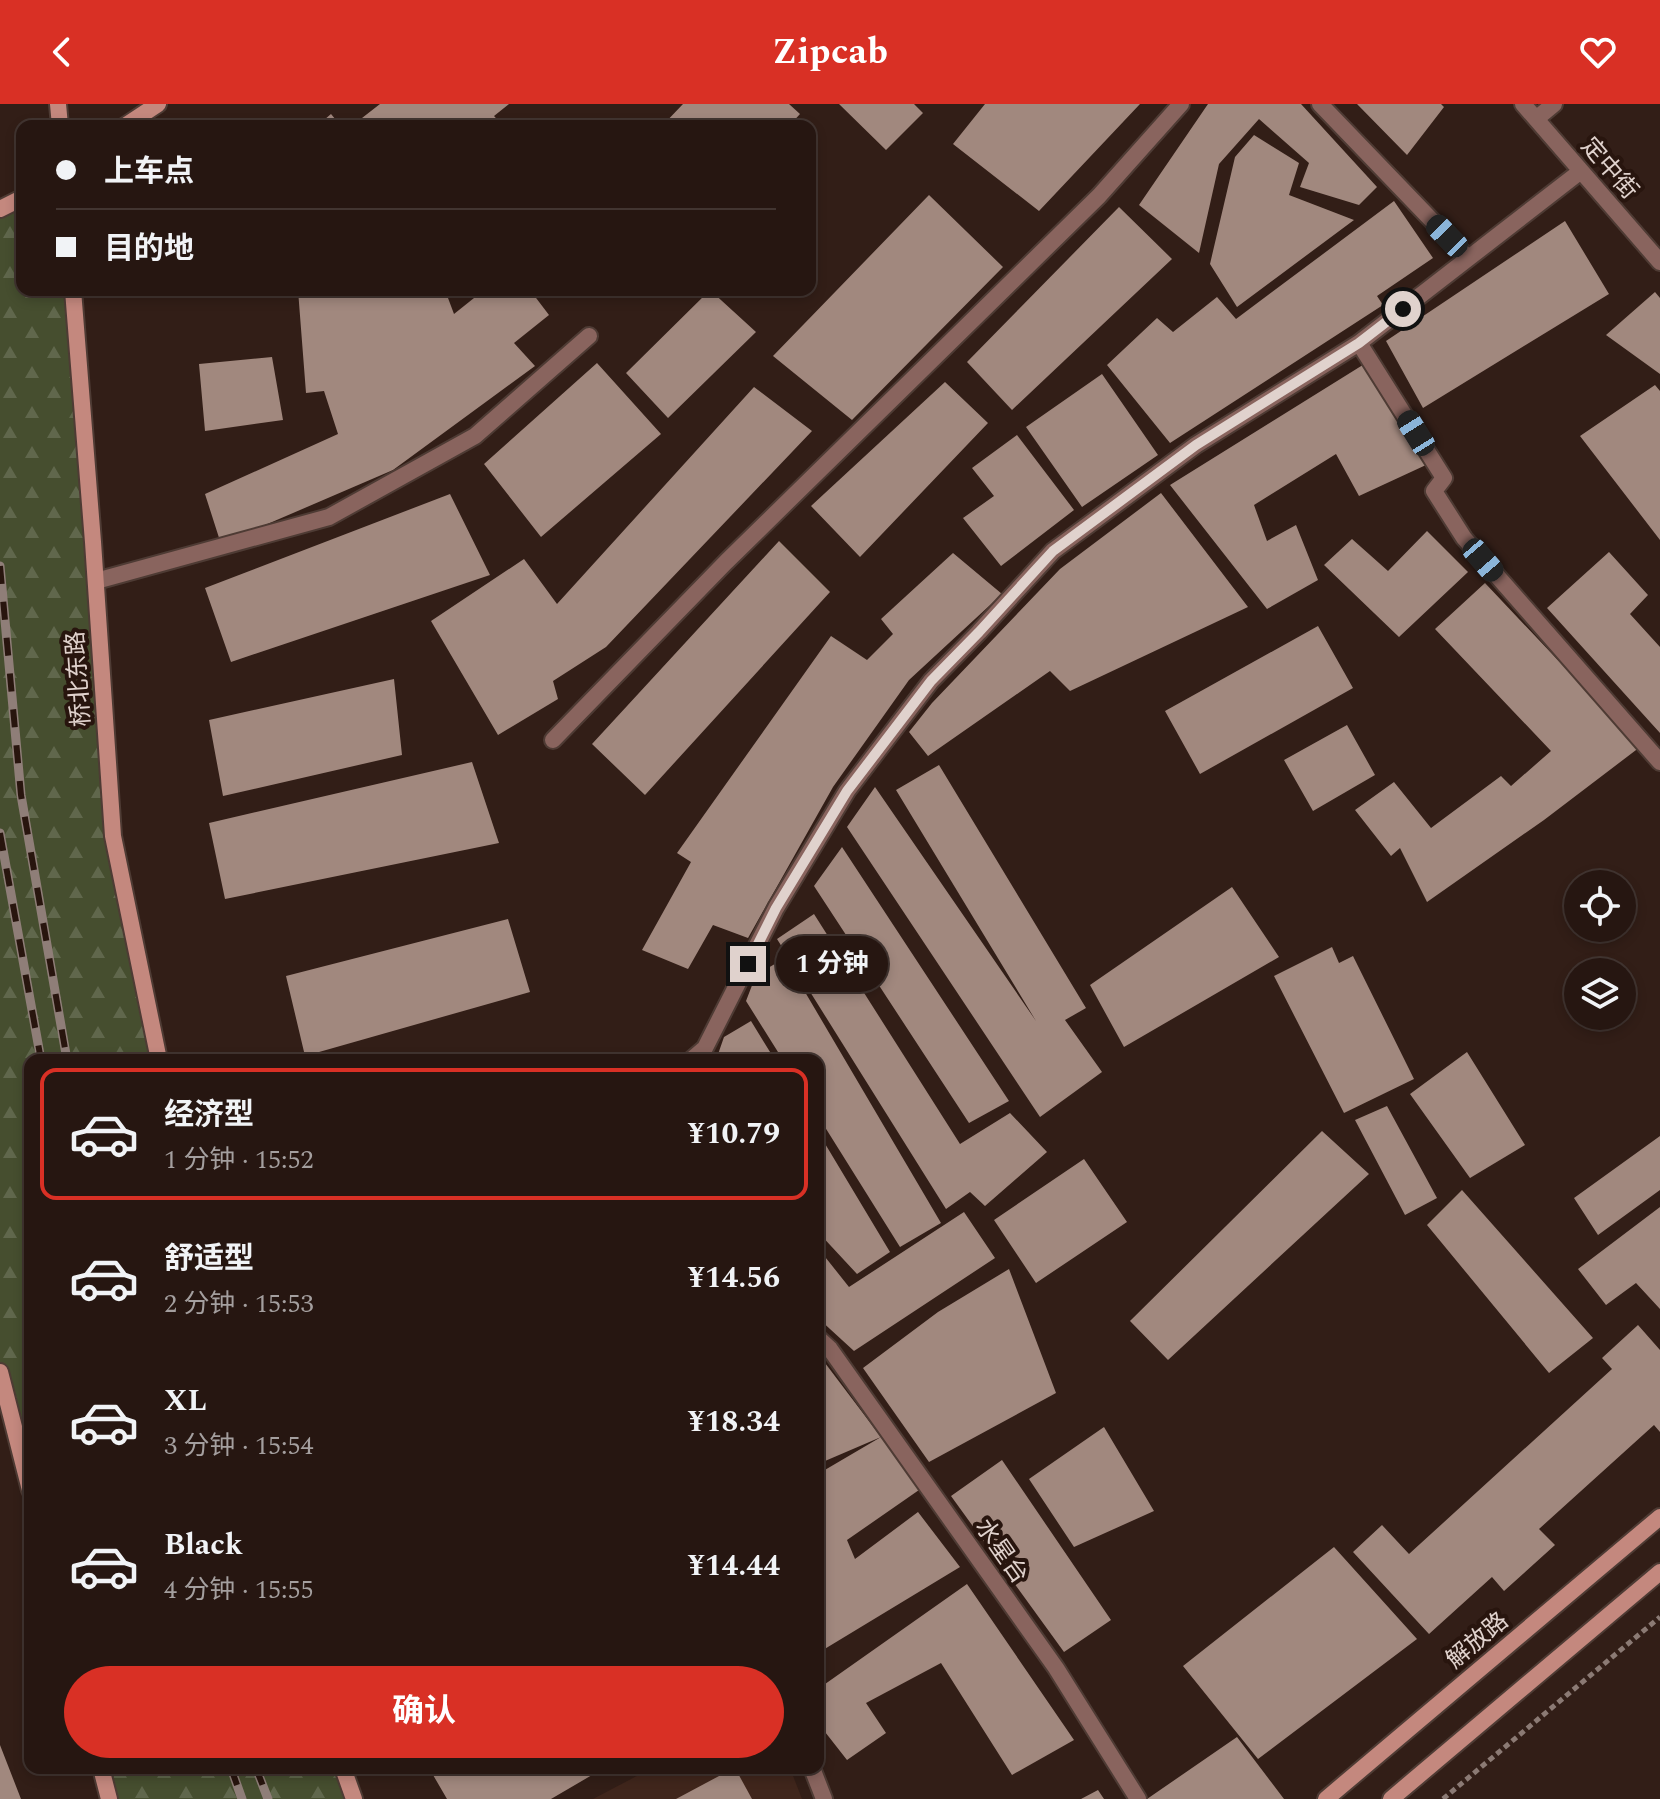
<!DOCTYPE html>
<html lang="zh">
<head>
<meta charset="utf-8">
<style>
	body { margin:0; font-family:Spectral,"Noto Sans SC",serif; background:#32231f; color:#f1f3f6; height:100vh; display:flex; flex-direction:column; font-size:30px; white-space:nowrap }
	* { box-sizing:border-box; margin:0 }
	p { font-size:26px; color:#a49f9f }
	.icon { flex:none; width:44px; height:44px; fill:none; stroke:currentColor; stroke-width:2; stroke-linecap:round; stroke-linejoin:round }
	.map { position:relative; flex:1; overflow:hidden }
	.drawer { position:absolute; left:24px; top:950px; width:800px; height:720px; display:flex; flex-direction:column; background:#261611; border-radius:16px; box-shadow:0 4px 12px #0003,0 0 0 2px #423531 }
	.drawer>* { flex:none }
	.top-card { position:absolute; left:16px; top:16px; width:800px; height:176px; border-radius:16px; box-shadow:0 4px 12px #0003,0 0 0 2px #423531; display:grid; align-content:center; height:176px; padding:0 40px; background:#261611 }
	.buttons { position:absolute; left:1564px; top:766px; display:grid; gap:16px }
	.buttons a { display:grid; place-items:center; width:72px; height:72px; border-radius:50%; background:#261611; box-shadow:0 4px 12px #0003,0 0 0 2px #423531; font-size:40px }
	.end { position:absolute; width:36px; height:36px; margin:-18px; border:10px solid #e0d2cd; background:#111; box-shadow:0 0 0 4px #111 }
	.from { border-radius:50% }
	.bubble { position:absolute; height:56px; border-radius:28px; background:#261611; box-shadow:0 4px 12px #0003,0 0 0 2px #423531; font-size:26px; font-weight:700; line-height:56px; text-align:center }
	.car { position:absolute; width:24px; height:48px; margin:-24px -12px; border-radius:10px; box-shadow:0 0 6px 2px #0007; background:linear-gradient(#222 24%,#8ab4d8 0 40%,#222 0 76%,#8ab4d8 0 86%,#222 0) }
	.top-card b { display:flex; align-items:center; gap:28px; height:76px; font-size:30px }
	.top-card b+b { border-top:2px solid #423531 }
	.top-card i { width:20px; height:20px; background:#f1f3f6 }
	ul { padding:14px 0 0; list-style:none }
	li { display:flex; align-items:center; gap:24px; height:132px; margin:0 16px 12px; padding:0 24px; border:4px solid transparent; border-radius:16px }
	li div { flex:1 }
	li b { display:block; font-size:30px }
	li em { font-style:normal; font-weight:700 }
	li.active { border-color:#d93025 }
	li>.icon { width:72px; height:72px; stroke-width:1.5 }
	.cta { display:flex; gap:16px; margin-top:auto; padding:16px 40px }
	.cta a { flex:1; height:92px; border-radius:48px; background:#d93025; color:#fff; font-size:32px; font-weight:700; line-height:92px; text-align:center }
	header { display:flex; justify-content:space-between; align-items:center; height:104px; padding:0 40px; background:#d93025; color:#fff; font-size:36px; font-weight:700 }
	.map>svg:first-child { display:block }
</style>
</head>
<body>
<header><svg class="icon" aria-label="back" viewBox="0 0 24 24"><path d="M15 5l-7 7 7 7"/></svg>Zipcab<svg class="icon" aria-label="heart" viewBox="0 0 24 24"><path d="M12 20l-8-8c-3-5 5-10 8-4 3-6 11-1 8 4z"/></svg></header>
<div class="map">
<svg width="1660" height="1695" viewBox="0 0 1660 1695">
	<defs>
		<pattern id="forest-firs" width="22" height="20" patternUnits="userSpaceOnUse" patternTransform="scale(2)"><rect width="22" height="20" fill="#464e2f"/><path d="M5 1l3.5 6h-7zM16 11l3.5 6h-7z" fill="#60674c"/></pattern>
	</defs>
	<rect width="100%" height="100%" fill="#321e17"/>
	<path fill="#40261c" d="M652,1664H790L802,1695H593Z"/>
	<path fill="url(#forest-firs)" d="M22,94V186H73L113,732L159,956H30V1382L0,1266V105Z
		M103,1664H343L354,1695H111Z"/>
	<path fill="#a1887e" d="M380,0H509L494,12L503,22H369L362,14Z
		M683,0H789L800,10L789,22H662Z
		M839,0H914L923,9L886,46Z
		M985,0H1140L1039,107L953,40Z
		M1208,0H1301L1377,83L1359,101L1300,83L1309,59L1259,15L1219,60L1199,149L1139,101Z
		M1357,0H1441L1444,3L1407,51Z
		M331,10L341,22H317Z
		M1254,31L1299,59L1289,91L1354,116L1237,203L1210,160L1235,53Z
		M929,91L1003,163L852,316L773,252Z
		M1394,97L1433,154L1377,192L1383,201L1170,339L1107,261L1157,214L1173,228L1217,193L1236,215Z
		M1119,103L1172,155L1012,306L967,258Z
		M1565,117L1609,190L1423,304L1386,237Z
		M298,186H445L454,210L484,186H530L549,211L514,239L535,262L393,366L221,440L205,390L338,330L324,287L306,289Z
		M710,186L756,228L668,314L626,269Z
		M1655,188L1660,194V270L1606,231Z
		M272,253L283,316L205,327L199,260Z
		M597,259L661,330L541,433L484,360Z
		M1366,259L1426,361L1359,392L1336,350L1254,401L1267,437L1296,421L1318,476L1267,505L1170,381Z
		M1102,270L1158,351L1082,403L1026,323Z
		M945,278L988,319L860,453L811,402Z
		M1655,281L1660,287V436L1580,332Z
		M754,283L812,327L606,543L553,577L558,595L498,631L431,517L524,455L557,500Z
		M1017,331L1074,406L1001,462L963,414L994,392L972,364Z
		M1161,389L1248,503L1070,587L1050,567L928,652L909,628L932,599L1060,465Z
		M450,390L490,471L231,558L205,484Z
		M1427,427L1468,468L1399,533L1324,461L1352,435L1388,467Z
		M779,437L830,488L645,691L592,640Z
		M1609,448L1648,491L1630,510L1660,543V629L1547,504Z
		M953,449L1002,490L909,576L833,683L748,834L713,821L688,865L642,846L691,758L677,749L831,532L867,556L893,530L881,515Z
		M1485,479L1640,643L1544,716L1427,798L1400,744L1391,752L1355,706L1394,678L1431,724L1501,672L1511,682L1551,647L1435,525Z
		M1318,522L1353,584L1200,670L1165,607Z
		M394,575L402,651L223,692L209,616Z
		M1347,621L1375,671L1313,707L1284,656Z
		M472,658L499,739L225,795L209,719Z
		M939,661L1086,904L1065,916L1102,968L1040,1013L847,723L875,683L1036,917L896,686Z
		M842,743L1009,997L969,1019L814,782Z
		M1232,783L1279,853L1124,943L1090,881Z
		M814,810L960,1040L1010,1009L1047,1048L985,1102L970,1088L946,1105L777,835Z
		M508,815L530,888L305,952L286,872Z
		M1332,843L1339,859L1353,852L1414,975L1344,1009L1274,872Z
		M785,854L941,1119L900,1143L818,1012V956H783L746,897L756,871Z
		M751,917L775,956H716L724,933Z
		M1467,948L1525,1041L1470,1074L1410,990Z
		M1387,1002L1437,1094L1405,1111L1355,1016Z
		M1322,1027L1369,1070L1168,1256L1130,1217Z
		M818,1028L890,1148L857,1170L818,1128Z
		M1660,1032V1086L1598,1131L1574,1094Z
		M1084,1055L1127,1118L1036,1179L994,1116Z
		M1462,1086L1593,1234L1549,1269L1427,1121Z
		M1660,1103V1205L1636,1179L1606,1201L1578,1165Z
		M964,1108L995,1154L854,1247L818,1214V1144L849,1183Z
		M1009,1165L1056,1289L929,1358L863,1264L938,1208Z
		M1638,1221L1660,1246V1328L1654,1321L1539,1425L1555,1441L1504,1487L1492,1473L1429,1530L1353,1448L1382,1421L1409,1450L1612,1265L1602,1254Z
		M822,1255L881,1333L818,1360V1258Z
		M1104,1323L1154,1407L1074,1443L1029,1375Z
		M881,1333L919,1386L847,1436L855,1455L918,1408L960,1463L818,1549V1370Z
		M1002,1356L1111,1516L1064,1548L951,1392Z
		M1334,1443L1417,1535L1258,1655L1183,1562Z
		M967,1480L1074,1636L1012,1671L941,1559L866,1599L886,1629L847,1656L818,1619V1585Z
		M1237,1633L1284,1695H1147Z
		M0,1641L21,1695H0Z
		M429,1664H604L551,1695H447Z
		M735,1664L752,1695H676L734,1664Z
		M1098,1686L1104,1695H1081Z"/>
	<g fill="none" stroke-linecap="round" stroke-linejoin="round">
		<g stroke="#4e3b34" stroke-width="20">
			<path id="street" d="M1320,0L1468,154
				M1523,0L1660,158
				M1536,15L1554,0
				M1359,239L1444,374L1434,387L1464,434L1660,658
				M96,477L329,413L475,332L589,232
				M553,636L726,458L1099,92L1181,0
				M691,956L705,944L776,804L847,687L931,577L979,528L1053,447L1196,341L1359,239L1581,67
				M818,1234L830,1245L1056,1564L1138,1695
				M812,1664L824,1695"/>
		</g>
		<g stroke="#4e3b34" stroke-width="20">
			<path id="secondary" d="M58,0L60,22
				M125,22L158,0
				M0,105L22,94
				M73,186L93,438L113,732L159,956
				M0,1268L30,1386
				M101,1664L109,1695
				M343,1664L354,1695
				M1326,1695L1660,1413
				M1391,1695L1660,1468"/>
		</g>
		<path stroke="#8b7a74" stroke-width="5" stroke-dasharray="6 4" stroke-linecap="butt" d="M1443,1695L1660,1513"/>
		<use href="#street" stroke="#89645e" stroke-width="16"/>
		<use href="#secondary" stroke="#c4887e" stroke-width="16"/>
		<g stroke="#8f7e78" stroke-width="9">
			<path id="rail" d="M0,462L21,691L67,956
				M0,729L41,956
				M231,1664L242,1695
				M256,1664L268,1695"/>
		</g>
		<use href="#rail" stroke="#28150e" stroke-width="6" stroke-dasharray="18" stroke-linecap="butt"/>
	</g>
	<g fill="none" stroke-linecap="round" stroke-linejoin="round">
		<path stroke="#e0d2cd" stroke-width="10" d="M748,860L776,804L847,687L931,577L979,528L1053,447L1196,341L1359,239L1403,205"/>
	</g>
	<g text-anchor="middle" stroke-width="8" stroke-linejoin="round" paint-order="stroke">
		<g font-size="24" fill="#e0d2cd" stroke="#28150e">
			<text transform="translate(1610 64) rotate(49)" y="8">定中街</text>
			<text transform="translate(78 575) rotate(-94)" y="8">桥北东路</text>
			<text transform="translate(1002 1447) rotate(55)" y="8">水星台</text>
			<text transform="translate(1477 1536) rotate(-40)" y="8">解放路</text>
		</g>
	</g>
</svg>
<div class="buttons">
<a><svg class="icon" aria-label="locate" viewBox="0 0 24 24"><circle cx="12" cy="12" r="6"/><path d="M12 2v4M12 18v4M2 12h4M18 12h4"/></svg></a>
<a><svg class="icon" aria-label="layers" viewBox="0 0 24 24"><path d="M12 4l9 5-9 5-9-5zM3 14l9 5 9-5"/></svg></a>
</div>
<i class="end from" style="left:1403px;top:205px"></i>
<i class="end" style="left:748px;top:860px"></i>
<div class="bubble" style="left:776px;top:832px;width:112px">1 分钟</div>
<i class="car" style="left:1447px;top:132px;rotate:316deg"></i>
<i class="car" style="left:1416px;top:329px;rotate:328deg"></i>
<i class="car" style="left:1483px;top:456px;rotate:139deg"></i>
<div class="top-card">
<b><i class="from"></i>上车点</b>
<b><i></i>目的地</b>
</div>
<section class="drawer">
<ul>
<li class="active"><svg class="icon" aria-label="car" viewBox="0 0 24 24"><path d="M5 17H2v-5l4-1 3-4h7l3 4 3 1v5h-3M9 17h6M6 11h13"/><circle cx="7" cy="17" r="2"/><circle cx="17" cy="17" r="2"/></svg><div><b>经济型</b><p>1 分钟 · 15:52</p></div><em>¥10.79</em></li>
<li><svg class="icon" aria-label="car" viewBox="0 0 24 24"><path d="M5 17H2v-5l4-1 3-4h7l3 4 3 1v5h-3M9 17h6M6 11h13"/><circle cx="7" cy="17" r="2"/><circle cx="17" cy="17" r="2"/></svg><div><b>舒适型</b><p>2 分钟 · 15:53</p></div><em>¥14.56</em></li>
<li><svg class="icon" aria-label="car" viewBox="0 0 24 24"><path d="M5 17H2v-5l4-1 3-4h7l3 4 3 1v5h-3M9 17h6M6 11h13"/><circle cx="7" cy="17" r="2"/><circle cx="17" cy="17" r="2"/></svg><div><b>XL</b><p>3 分钟 · 15:54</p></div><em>¥18.34</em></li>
<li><svg class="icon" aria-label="car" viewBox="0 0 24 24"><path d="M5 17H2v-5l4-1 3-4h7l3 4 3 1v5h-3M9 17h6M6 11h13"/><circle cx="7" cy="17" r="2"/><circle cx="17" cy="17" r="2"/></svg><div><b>Black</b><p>4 分钟 · 15:55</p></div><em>¥14.44</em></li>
</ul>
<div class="cta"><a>确认</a></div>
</section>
</div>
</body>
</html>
